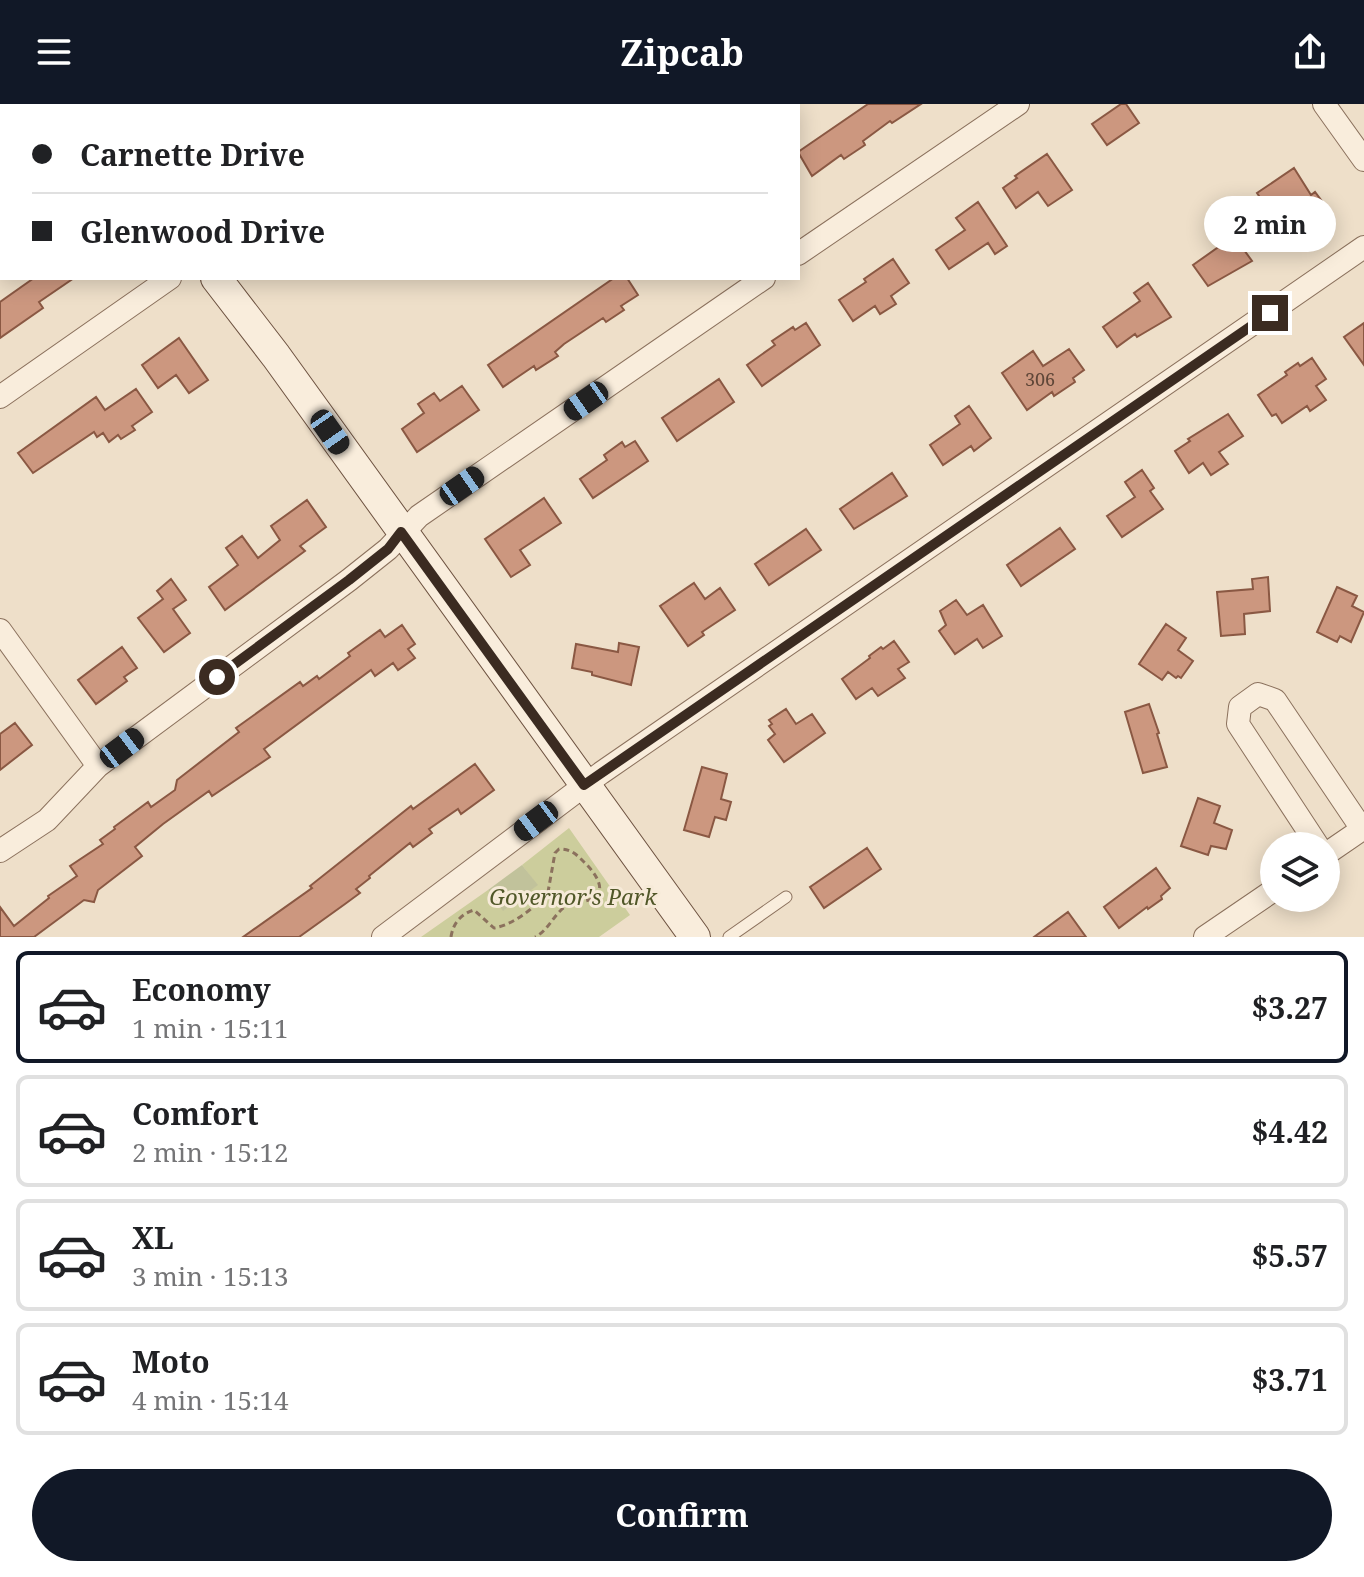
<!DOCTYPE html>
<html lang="en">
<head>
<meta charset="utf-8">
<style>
	body { margin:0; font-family:"Noto Serif",serif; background:#f2f2f2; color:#202124; height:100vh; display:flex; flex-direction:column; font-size:30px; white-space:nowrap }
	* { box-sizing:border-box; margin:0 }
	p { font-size:26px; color:#757577 }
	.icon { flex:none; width:44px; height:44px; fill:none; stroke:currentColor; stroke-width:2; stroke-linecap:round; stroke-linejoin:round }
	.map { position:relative; height:833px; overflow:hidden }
	.panel { display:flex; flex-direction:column; background:#fff; flex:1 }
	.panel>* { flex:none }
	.top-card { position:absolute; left:0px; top:0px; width:800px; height:176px; box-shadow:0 4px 20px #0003; display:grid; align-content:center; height:176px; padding:0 32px; background:#fff }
	.tools { position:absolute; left:1260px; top:728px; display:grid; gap:16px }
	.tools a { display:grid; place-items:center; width:80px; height:80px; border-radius:50%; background:#fff; box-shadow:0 4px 20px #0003; font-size:40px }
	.end { position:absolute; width:36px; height:36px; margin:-18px; border:10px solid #3b2b21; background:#fff; box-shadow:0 0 0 4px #fff }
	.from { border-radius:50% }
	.bubble { position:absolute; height:56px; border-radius:28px; background:#fff; box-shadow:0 4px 20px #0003; font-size:26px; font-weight:700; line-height:56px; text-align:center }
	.car { position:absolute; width:24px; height:48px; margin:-24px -12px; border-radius:10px; box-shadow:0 0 6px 2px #0007; background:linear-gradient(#222 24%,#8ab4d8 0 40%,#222 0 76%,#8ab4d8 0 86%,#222 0) }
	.top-card b { display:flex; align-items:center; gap:28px; height:76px; font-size:30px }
	.top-card b+b { border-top:2px solid #e0e0e0 }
	.top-card i { width:20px; height:20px; background:#202124 }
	ul { padding:14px 0 0; list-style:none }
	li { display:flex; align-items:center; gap:24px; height:112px; margin:0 16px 12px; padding:0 16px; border:4px solid #e0e0e0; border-radius:12px }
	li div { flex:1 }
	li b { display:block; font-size:30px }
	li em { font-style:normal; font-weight:700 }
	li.active { border-color:#111827 }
	li>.icon { width:72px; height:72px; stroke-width:1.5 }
	.cta { display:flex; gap:16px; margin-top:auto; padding:16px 32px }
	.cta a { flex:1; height:92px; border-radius:48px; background:#111827; color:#fff; font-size:32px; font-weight:700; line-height:92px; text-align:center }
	header { display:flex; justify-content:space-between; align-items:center; height:104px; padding:0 32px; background:#111827; color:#fff; font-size:36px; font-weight:700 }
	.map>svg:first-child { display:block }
</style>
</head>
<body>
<header><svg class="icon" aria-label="menu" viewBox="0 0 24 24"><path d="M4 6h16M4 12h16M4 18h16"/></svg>Zipcab<svg class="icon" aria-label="share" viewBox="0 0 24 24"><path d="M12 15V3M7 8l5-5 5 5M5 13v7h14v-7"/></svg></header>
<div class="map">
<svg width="1364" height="833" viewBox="0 0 1364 833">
	<rect width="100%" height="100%" fill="#eedfc9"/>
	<path fill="#cccd9c" d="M569,724L630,811L599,833H421L488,786L504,806L537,781L522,761Z"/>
	<path fill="#c1c29b" d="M522,761L538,781L503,807L488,786Z"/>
	<path fill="#cc977f" stroke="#8a5843" stroke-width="2" d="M868,0H921L892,19L890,17L863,37L865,41L844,55L841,51L812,72L798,48Z
		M1121,0H1126L1139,19L1107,41L1092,20Z
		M1047,50L1072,86L1048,102L1038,88L1016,104L1003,84L1017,74L1015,72Z
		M1294,64L1311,91L1315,88L1327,104L1304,119L1291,99L1272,111L1257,89Z
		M978,98L1007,142L995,150L988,139L949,165L936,146L965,126L956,114Z
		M1234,132L1252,157L1208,182L1193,161Z
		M893,155L909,179L891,192L896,200L880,210L875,202L853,217L839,196L866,178L864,175Z
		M34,174H74L39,198L43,204L0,234V198Z
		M614,174H627L638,191L621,202L624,206L606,218L603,214L564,240L555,248L558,252L536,266L534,262L503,283L488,261Z
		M1148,179L1171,213L1137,233L1135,230L1117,243L1103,223L1140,197L1134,189Z
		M806,219L820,241L762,282L747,261L775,241L772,237L793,223L795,226Z
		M1364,219V261L1344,233Z
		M179,234L208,276L189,289L176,271L158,284L142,261Z
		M1069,245L1084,266L1073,274L1075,278L1054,292L1052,288L1027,306L1002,269L1033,247L1043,262Z
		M1312,254L1326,275L1316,282L1326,296L1310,307L1307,302L1282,319L1276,310L1272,312L1258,291L1287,271L1285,268L1298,259L1300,262Z
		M719,275L734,298L677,337L662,314Z
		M462,282L479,306L417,348L402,325L424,309L418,300L434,289L440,297Z
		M136,285L152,308L132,322L135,326L121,335L118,331L109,338L103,329L97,333L94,328L33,369L18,349L96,293L105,306Z
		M969,302L991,334L974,347L971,342L943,361L930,341L960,320L955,312Z
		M1228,310L1243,332L1219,348L1228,360L1211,371L1203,359L1189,369L1175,347L1190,337L1188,335Z
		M635,337L648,357L593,394L580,375L607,356L604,351L622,338L625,343Z
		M1142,366L1154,384L1150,387L1163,405L1122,433L1107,412L1135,393L1125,378Z
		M892,369L907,392L854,425L840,405Z
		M544,394L561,419L520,446L530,461L511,473L485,435Z
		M307,396L326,423L300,442L305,447L225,506L209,483L238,461L226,444L242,432L258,454L280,436L271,422Z
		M1060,424L1075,445L1021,482L1007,461Z
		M806,425L821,446L769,481L755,460Z
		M1268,473L1270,507L1244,510L1245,530L1221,532L1217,488L1253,485L1252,475Z
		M171,475L186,496L173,505L190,529L164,548L138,514L163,495L157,487Z
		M694,479L705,495L720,484L735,506L702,528L704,531L688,542L660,502Z
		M1337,483L1357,492L1352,502L1364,508L1351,538L1340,532L1337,538L1317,528Z
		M956,496L967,511L983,501L1002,532L983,544L977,535L955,550L939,527L946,521L940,507Z
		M1166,520L1186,534L1178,546L1193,557L1181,574L1178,572L1176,574L1168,568L1162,576L1139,560Z
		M402,521L415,540L408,545L415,554L398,566L393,559L375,572L371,566L264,645L270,653L212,692L209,687L163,720L135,743L142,752L98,786L94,798L84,796L34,833H0V803L14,822L49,794L48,792L77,772L70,762L103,740L100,736L115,725L114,723L148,698L151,703L175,686L177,676L239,628L236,624L300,578L303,582L317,572L319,575L350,552L348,549L380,526L385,533Z
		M894,537L909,558L898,565L905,574L878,592L872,584L856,595L842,575L870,554L869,552L881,543L883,545Z
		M619,539L639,543L631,581L592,571V568L572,564L576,540L618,548Z
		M122,543L137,564L124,573L127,577L96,600L78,576Z
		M1149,600L1159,629L1157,630L1167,663L1143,669L1125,608Z
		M786,605L796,620L812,610L825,629L784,658L768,636L775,630L769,622L772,620L769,616Z
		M15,619L32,641L0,666V630Z
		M475,660L494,686L461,710L458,705L429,725L432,729L413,743L410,739L369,772L370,774L356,785L360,789L345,800L299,833H243L312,784L310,782L411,702L413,705Z
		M702,663L727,670L721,695L731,698L726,716L715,713L709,733L684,726Z
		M1198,694L1220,702L1214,719L1232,726L1226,745L1211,742L1208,751L1181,742Z
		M867,744L881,765L824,804L810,783Z
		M1156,764L1170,784L1161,792L1162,795L1148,805L1147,803L1119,824L1104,803Z
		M1068,808L1086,833H1034Z"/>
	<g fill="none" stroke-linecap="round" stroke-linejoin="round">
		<g stroke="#8b715d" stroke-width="13">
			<path id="lane" d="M729,833L786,793"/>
		</g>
		<g stroke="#8b715d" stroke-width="24">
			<path id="street" d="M1324,0L1364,56
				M113,2L116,0
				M798,150L1018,0
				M0,293L170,174
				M0,526L98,662
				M1318,742L1238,620L1240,603L1258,590L1275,596L1362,725
				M0,747L47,716L98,662L349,476L388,445L419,412L764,174
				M1326,750L1364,724
				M383,833L601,669L1364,143
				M1205,833L1274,786"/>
		</g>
		<g stroke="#6d5240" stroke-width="32">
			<path id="secondary" d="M95,0L96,2
				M216,174L276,252L695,833"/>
		</g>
		<path stroke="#8b715d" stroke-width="3" stroke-dasharray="6 4" stroke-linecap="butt" d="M451,833C453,819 461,810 474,806L494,824C513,821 536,803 548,788L555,749L559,745C572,745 577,751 586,760C598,772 610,792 585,797C578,799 572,799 566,802C553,811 549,826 535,833"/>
		<use href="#lane" stroke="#f9eddc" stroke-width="11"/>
		<use href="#street" stroke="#f9eddc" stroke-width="22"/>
		<use href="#secondary" stroke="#f9eddc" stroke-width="30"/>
	</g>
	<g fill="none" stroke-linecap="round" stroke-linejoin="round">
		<path stroke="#3b2b21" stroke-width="10" d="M217,573L349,476L388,445L401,428L584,681L1270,209"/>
	</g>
	<g text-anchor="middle" stroke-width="6" stroke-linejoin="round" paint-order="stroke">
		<g font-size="18" fill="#5f4638">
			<text x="1040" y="282">306</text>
		</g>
		<g font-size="22" font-style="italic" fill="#505728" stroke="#f6ead8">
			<text x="573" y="801">Governor's Park</text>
		</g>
	</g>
</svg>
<div class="tools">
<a><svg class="icon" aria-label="layers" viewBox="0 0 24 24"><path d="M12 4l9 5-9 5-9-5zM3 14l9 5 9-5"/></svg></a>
</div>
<i class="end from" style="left:217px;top:573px"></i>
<i class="end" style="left:1270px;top:209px"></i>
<div class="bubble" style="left:1204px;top:92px;width:132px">2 min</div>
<i class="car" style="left:586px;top:297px;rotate:235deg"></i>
<i class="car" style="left:330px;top:328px;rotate:145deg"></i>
<i class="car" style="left:462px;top:382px;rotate:55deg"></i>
<i class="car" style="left:122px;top:644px;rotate:53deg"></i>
<i class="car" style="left:536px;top:717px;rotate:233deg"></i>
<div class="top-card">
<b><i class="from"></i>Carnette Drive</b>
<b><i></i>Glenwood Drive</b>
</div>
</div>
<section class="panel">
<ul>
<li class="active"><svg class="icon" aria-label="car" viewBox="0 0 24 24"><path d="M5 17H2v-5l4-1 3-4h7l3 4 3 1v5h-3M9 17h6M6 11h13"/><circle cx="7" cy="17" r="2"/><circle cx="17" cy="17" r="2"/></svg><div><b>Economy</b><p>1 min · 15:11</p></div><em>$3.27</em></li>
<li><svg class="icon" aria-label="car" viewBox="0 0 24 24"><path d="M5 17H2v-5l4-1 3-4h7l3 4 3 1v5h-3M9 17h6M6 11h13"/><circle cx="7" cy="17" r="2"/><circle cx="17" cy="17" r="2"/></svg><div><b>Comfort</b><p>2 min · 15:12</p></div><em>$4.42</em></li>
<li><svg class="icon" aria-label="car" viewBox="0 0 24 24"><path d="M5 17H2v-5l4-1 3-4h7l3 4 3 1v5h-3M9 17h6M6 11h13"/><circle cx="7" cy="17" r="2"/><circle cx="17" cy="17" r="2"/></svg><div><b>XL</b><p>3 min · 15:13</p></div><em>$5.57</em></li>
<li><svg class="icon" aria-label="car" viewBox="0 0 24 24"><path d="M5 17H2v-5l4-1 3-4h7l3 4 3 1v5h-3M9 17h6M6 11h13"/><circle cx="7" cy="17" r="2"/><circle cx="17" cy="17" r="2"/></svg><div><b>Moto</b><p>4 min · 15:14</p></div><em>$3.71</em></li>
</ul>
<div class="cta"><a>Confirm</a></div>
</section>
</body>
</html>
